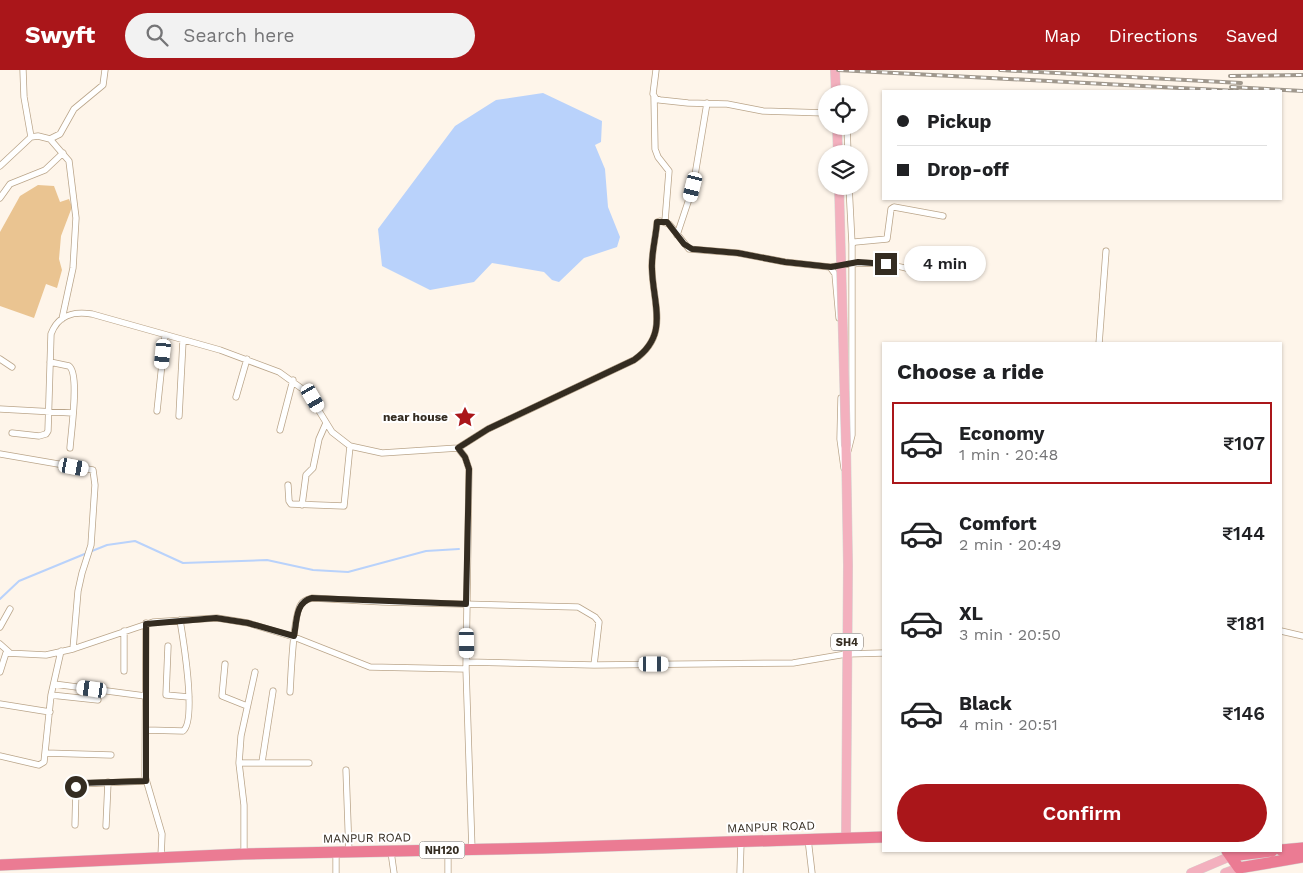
<!DOCTYPE html>
<html lang="en">
<head>
<meta charset="utf-8">
<style>
	body { margin:0; font-family:"Work Sans",sans-serif; background:#f2f2f2; color:#202124; height:100vh; display:flex; flex-direction:column; font-size:19px; white-space:nowrap }
	* { box-sizing:border-box; margin:0 }
	p { font-size:16px; color:#757577 }
	.icon { flex:none; width:28px; height:28px; fill:none; stroke:currentColor; stroke-width:2; stroke-linecap:round; stroke-linejoin:round }
	.map { position:relative; flex:1; overflow:hidden }
	.panel { position:absolute; left:882px; top:272px; width:400px; height:510px; display:flex; flex-direction:column; background:#fff; border-radius:0px; box-shadow:0 1px 4px #0004 }
	.panel>* { flex:none }
	.hud { position:absolute; left:882px; top:20px; width:400px; height:110px; border-radius:0px; box-shadow:0 1px 4px #0004; display:grid; align-content:center; height:110px; padding:0 15px; background:#fff }
	.tools { position:absolute; left:818px; top:15px; display:grid; gap:10px }
	.tools a { display:grid; place-items:center; width:50px; height:50px; border-radius:50%; background:#fff; box-shadow:0 1px 4px #0004; font-size:25px }
	.end { position:absolute; width:22px; height:22px; margin:-11px; border:6px solid #342c21; background:#fff; box-shadow:0 0 0 2px #fff }
	.from { border-radius:50% }
	.bubble { position:absolute; height:35px; border-radius:18px; background:#fff; box-shadow:0 1px 4px #0004; font-size:16px; font-weight:600; line-height:35px; text-align:center }
	.car { position:absolute; width:15px; height:30px; margin:-15px -8px; border-radius:6px; box-shadow:0 0 4px 1px #0007; background:linear-gradient(#fff 24%,#345 0 40%,#fff 0 76%,#345 0 86%,#fff 0) }
	.hud b { display:flex; align-items:center; gap:18px; height:48px; font-size:19px }
	.hud b+b { border-top:1px solid #e0e0e0 }
	.hud i { width:12px; height:12px; background:#202124 }
	ul { padding:0; list-style:none }
	li { display:flex; align-items:center; gap:15px; height:82px; margin:0 10px 8px; padding:0 5px; border:2px solid transparent; border-radius:0px }
	li div { flex:1 }
	li b { display:block; font-size:19px }
	li em { font-style:normal; font-weight:600 }
	li.current { border-color:#aa161a }
	li>.icon { width:45px; height:45px; stroke-width:1.5 }
	h2 { padding:0 15px; font-size:22px; line-height:60px }
	.cta { display:flex; gap:10px; margin-top:auto; padding:10px 15px }
	.cta a { flex:1; height:58px; border-radius:30px; background:#aa161a; color:#fff; font-size:20px; font-weight:600; line-height:58px; text-align:center }
	header { display:flex; align-items:center; gap:30px; box-sizing:border-box; height:70px; padding:0 25px; background:#aa161a; color:#fff }
	header strong { font-size:24px }
	nav { display:flex; gap:28px; margin-inline-start:auto; font-size:18px }
	.search { width:350px; height:45px; background:#f2f2f2; display:flex; align-items:center; gap:12px; box-sizing:border-box; padding:0 18px; border-radius:28px; color:#757577; font-size:19px }
	.map>svg:first-child { display:block }
</style>
</head>
<body>
<header>
<strong>Swyft</strong>
<div class="search"><svg class="icon" aria-label="search" viewBox="0 0 24 24"><circle cx="10" cy="10" r="6"/><path d="M15 15l6 6"/></svg>Search here</div>
<nav><a>Map</a><a>Directions</a><a>Saved</a></nav>
</header>
<div class="map">
<svg width="1303" height="803" viewBox="0 0 1303 803">
	<rect width="100%" height="100%" fill="#fef5ea"/>
	<path fill="#eac491" d="M38,115L54,116L60,132L69,129L72,137L61,166L59,189L62,200L57,218L46,214L34,248L0,236V162L20,126Z"/>
	<path fill="#b9d2fb" d="M543,23L602,51L601,72L595,75L605,99L608,137L620,167L617,177L584,188L559,212L552,210L544,202L492,193L474,212L430,220L382,196L378,159L455,56L496,30Z"/>
	<g fill="none" stroke-linecap="round" stroke-linejoin="round">
		<path stroke="#b9d2fb" stroke-width="2" d="M92,481L107,475L135,471L183,493L267,490L313,500L348,502L426,481L459,479
			M0,529L19,511L87,483"/>
		<g stroke="#baa58a" stroke-width="7">
			<path id="street" d="M23,0L24,27L31,67
				M656,0L653,24L656,29L660,30L688,33L727,34L763,41L826,43
				M654,26L655,79L658,87L669,101L665,151
				M847,56L848,84
				M50,69L69,91L76,148L73,198L62,249
				M0,96L31,67L38,66L50,69L60,64L74,39L103,15L105,0
				M849,116L852,174
				M0,128L10,114L45,100L63,83
				M677,165L693,117L707,33
				M831,197C864,190 892,193 924,203
				M1099,274L1106,181
				M0,289L12,297
				M50,292L69,296C80,304 71,362 70,378
				M236,327L247,289
				M841,328L840,369L844,398
				M0,339L73,343
				M157,341L165,265
				M179,346L183,271
				M280,360L293,310
				M12,363L39,366L46,364L48,361L51,264C58,245 73,241 92,244L220,280L279,302L308,323L332,362L350,376L382,383L458,378L465,387L469,399L466,599L472,780
				M458,378L488,359L634,290C670,265 653,235 652,199C651,184 656,167 657,152L660,151L669,154L689,179L738,183L785,192L830,197L835,204L839,248
				M848,381L852,365V174L855,172L887,169L891,139L894,137L943,146
				M0,384L93,400L95,415L91,475L82,503L78,521L73,579
				M288,415L289,431L291,434L344,436L350,376
				M302,435L306,405L313,398L319,369L326,353
				M146,553L145,706L162,764L161,787
				M0,557L10,539
				M124,561V601
				M1281,561L1303,566
				M0,574L9,582
				M168,576L166,625L189,627
				M467,592L594,595L793,593L846,584L884,583
				M225,594L222,626L247,636
				M0,602L6,583L46,585L73,579L153,552L217,548L248,553L294,567L370,597L466,599
				M54,614L145,626
				M290,622C291,608 293,541 302,533C304,530 309,529 312,528L383,532L578,537L595,547L599,552L594,595
				M51,625L98,630
				M0,634L50,642
				M146,660L183,661C197,651 183,568 180,550
				M45,683L111,685
				M0,686L39,695L44,692L51,625L61,581
				M262,692L273,621
				M239,693H309
				M346,700L349,783
				M75,755L76,717L79,714L146,711
				M106,756L108,712
				M808,769L812,803
				M448,780V803
				M391,782L394,803
				M336,783V803
				M244,784V735L239,693L241,666L255,602
				M740,803L741,772"/>
		</g>
		<g stroke="#d6d5d3" stroke-width="10">
			<path id="primary" d="M835,0L836,24
				M837,56L838,84
				M846,768L848,495L846,376
				M1191,803L1231,786
				M1225,803L1239,798"/>
		</g>
		<g stroke="#d6d5d3" stroke-width="12">
			<path id="highway" d="M1281,780L1303,778
				M1227,781L1239,798L1303,787
				M1231,786L1272,781
				M0,795L244,784L542,778L884,767"/>
		</g>
		<use href="#street" stroke="#fff" stroke-width="5.5"/>
		<use href="#primary" stroke="#f3b0be" stroke-width="9"/>
		<use href="#highway" stroke="#eb7b93" stroke-width="11"/>
		<g stroke="#a0988d" stroke-width="4">
			<path id="rail" d="M838,0L1237,21
				M1000,0L1241,13
				M1230,6L1303,5
				M1231,17L1303,21"/>
		</g>
		<use href="#rail" stroke="#fff" stroke-width="2" stroke-dasharray="5.5" stroke-linecap="butt"/>
		<g stroke="#d6d5d3" stroke-width="10" stroke-linecap="butt">
			<path id="primary-bridge" d="M839,116L846,376"/>
		</g>
		<use href="#primary-bridge" stroke="#f3b0be" stroke-width="9"/>
	</g>
	<g fill="none" stroke-linecap="round" stroke-linejoin="round">
		<path stroke="#342c21" stroke-width="6" d="M76,717L81,713L146,711V554L216,548L248,553L294,566C297,552 295,532 312,528L466,534L469,399L465,387L458,378L488,359L634,290C670,265 653,235 652,199C651,184 656,167 657,152H667L684,174L692,179L738,183L785,192L831,197L858,192L886,194"/>
	</g>
	<defs>
		<g id="sight-bare" transform="scale(1.725)"><path d="M0-6L1.8-2.2L6-1.7L2.9 1.2L3.7 5.4L0 3.3L-3.7 5.4L-2.9 1.2L-6-1.7L-1.8-2.2Z" fill="#aa161a" stroke="#fff" stroke-width="2.5" paint-order="stroke"/></g>
	</defs>
	<g fill-rule="evenodd">
		<use href="#sight-bare" x="465" y="347"/>
	</g>
	<g text-anchor="middle" stroke-width="4" stroke-linejoin="round" paint-order="stroke">
		<g fill="#fff" stroke="#716b64" stroke-width="1">
			<rect x="831" y="563.5" width="32" height="17" rx="4"/>
			<rect x="419.5" y="771.5" width="45" height="17" rx="4"/>
		</g>
		<g font-size="11" font-weight="bold" fill="#342c21">
			<text x="847" y="576">SH4</text>
			<text x="442" y="784">NH120</text>
		</g>
		<g font-size="12" font-weight="bold" fill="#342c21" stroke="#fff" text-anchor="end">
			<text x="448" y="351">near house</text>
		</g>
		<g font-size="12" fill="#342c21" stroke="#fff">
			<text transform="translate(771 757) rotate(-2)" y="4">MANPUR ROAD</text>
			<text transform="translate(367 768) rotate(-1)" y="4">MANPUR ROAD</text>
		</g>
	</g>
</svg>
<div class="tools">
<a><svg class="icon" aria-label="locate" viewBox="0 0 24 24"><circle cx="12" cy="12" r="6"/><path d="M12 2v4M12 18v4M2 12h4M18 12h4"/></svg></a>
<a><svg class="icon" aria-label="layers" viewBox="0 0 24 24"><path d="M12 4l9 5-9 5-9-5zM3 14l9 5 9-5"/></svg></a>
</div>
<i class="end from" style="left:76px;top:717px"></i>
<i class="end" style="left:886px;top:194px"></i>
<div class="bubble" style="left:904px;top:176px;width:82px">4 min</div>
<i class="car" style="left:693px;top:117px;rotate:194deg"></i>
<i class="car" style="left:163px;top:284px;rotate:186deg"></i>
<i class="car" style="left:313px;top:328px;rotate:150deg"></i>
<i class="car" style="left:74px;top:397px;rotate:100deg"></i>
<i class="car" style="left:467px;top:573px;rotate:179deg"></i>
<i class="car" style="left:654px;top:594px;rotate:90deg"></i>
<i class="car" style="left:92px;top:619px;rotate:278deg"></i>
<div class="hud">
<b><i class="from"></i>Pickup</b>
<b><i></i>Drop-off</b>
</div>
<section class="panel">
<h2>Choose a ride</h2>
<ul>
<li class="current"><svg class="icon" aria-label="car" viewBox="0 0 24 24"><path d="M5 17H2v-5l4-1 3-4h7l3 4 3 1v5h-3M9 17h6M6 11h13"/><circle cx="7" cy="17" r="2"/><circle cx="17" cy="17" r="2"/></svg><div><b>Economy</b><p>1 min · 20:48</p></div><em>₹107</em></li>
<li><svg class="icon" aria-label="car" viewBox="0 0 24 24"><path d="M5 17H2v-5l4-1 3-4h7l3 4 3 1v5h-3M9 17h6M6 11h13"/><circle cx="7" cy="17" r="2"/><circle cx="17" cy="17" r="2"/></svg><div><b>Comfort</b><p>2 min · 20:49</p></div><em>₹144</em></li>
<li><svg class="icon" aria-label="car" viewBox="0 0 24 24"><path d="M5 17H2v-5l4-1 3-4h7l3 4 3 1v5h-3M9 17h6M6 11h13"/><circle cx="7" cy="17" r="2"/><circle cx="17" cy="17" r="2"/></svg><div><b>XL</b><p>3 min · 20:50</p></div><em>₹181</em></li>
<li><svg class="icon" aria-label="car" viewBox="0 0 24 24"><path d="M5 17H2v-5l4-1 3-4h7l3 4 3 1v5h-3M9 17h6M6 11h13"/><circle cx="7" cy="17" r="2"/><circle cx="17" cy="17" r="2"/></svg><div><b>Black</b><p>4 min · 20:51</p></div><em>₹146</em></li>
</ul>
<div class="cta"><a>Confirm</a></div>
</section>
</div>
</body>
</html>
